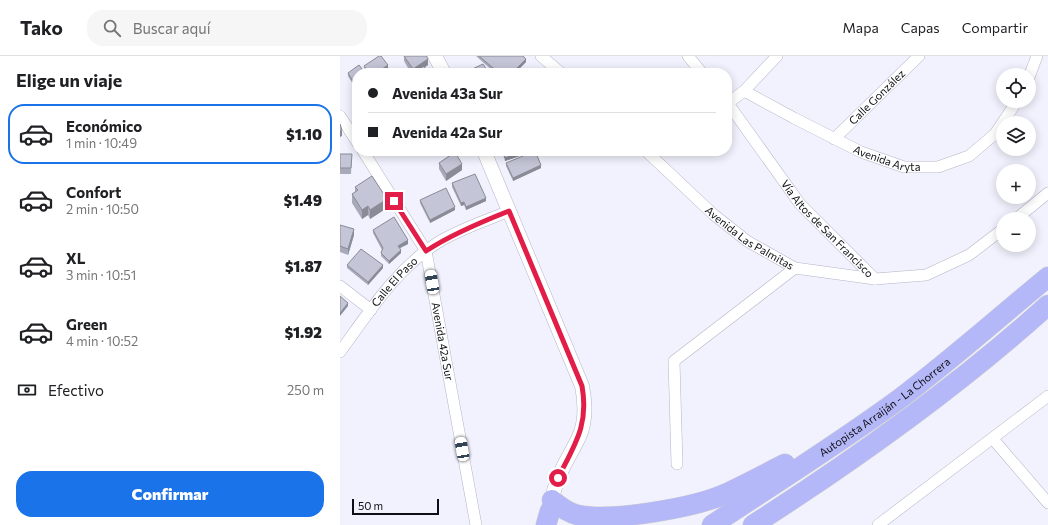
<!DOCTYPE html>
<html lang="es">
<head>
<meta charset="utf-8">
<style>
	body { margin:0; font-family:Commissioner,sans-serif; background:#f6f6f6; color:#202124; height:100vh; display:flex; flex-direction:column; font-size:15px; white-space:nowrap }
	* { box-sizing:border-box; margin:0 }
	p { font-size:13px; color:#757577 }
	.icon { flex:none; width:22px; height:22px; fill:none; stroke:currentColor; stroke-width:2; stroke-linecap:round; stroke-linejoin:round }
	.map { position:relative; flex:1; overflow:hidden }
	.drawer { display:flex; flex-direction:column; background:#fff; width:340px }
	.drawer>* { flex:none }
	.guide { position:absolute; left:12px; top:12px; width:380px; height:88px; border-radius:16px; box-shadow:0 2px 10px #0003; display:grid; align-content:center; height:88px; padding:0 16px; background:#fff }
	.fabs { position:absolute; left:656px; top:12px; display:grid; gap:8px }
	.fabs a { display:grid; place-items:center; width:40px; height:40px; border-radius:50%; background:#fff; box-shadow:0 2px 10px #0003; font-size:20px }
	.scale { position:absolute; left:12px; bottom:10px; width:87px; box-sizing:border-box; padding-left:4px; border:2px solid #0e0e14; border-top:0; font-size:11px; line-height:14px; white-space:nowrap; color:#0e0e14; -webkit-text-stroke:3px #f1f2fd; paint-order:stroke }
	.end { position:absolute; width:18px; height:18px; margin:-9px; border:5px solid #e11d48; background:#fff; box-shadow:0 0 0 2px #fff }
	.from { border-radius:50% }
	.car { position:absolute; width:12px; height:24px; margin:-12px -6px; border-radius:5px; box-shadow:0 0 3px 1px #0007; background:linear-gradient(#fff 24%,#345 0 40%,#fff 0 76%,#345 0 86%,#fff 0) }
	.guide b { display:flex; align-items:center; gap:14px; height:38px; font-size:15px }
	.guide b+b { border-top:1px solid #e0e0e0 }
	.guide i { width:10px; height:10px; background:#202124 }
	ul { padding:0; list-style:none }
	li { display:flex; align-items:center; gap:12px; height:60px; margin:0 8px 6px; padding:0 8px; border:2px solid transparent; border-radius:16px }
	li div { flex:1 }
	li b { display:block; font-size:15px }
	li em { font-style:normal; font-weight:800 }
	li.active { border-color:#1a73e8 }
	li>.icon { width:36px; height:36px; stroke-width:1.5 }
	h2 { padding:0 16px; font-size:18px; line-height:48px }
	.pay { display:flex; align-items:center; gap:10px; height:44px; padding:0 16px; font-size:15px }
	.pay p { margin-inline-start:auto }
	.cta { display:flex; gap:8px; margin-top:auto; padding:8px 16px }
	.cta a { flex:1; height:46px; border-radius:16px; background:#1a73e8; color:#fff; font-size:16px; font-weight:800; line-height:46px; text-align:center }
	header { display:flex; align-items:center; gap:24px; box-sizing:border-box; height:56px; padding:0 20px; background:#fff; border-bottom:1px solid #e0e0e0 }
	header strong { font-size:19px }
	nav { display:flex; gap:22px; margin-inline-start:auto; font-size:14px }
	.search { width:280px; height:36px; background:#f6f6f6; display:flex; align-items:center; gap:10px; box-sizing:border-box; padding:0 14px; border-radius:16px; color:#757577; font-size:15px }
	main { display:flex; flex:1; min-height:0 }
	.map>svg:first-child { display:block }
</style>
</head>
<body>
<header>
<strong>Tako</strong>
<div class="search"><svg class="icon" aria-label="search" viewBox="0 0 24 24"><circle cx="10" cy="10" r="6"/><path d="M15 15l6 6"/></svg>Buscar aquí</div>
<nav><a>Mapa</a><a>Capas</a><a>Compartir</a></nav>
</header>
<main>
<section class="drawer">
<h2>Elige un viaje</h2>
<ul>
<li class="active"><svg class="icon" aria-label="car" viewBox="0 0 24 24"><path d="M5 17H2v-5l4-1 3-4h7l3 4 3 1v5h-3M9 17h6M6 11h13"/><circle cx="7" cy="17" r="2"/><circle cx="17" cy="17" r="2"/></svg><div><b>Económico</b><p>1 min · 10:49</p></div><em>$1.10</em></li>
<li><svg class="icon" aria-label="car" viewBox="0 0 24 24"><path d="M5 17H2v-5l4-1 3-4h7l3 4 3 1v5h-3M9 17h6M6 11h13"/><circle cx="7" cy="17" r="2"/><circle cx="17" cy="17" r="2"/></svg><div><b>Confort</b><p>2 min · 10:50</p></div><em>$1.49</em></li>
<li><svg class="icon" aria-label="car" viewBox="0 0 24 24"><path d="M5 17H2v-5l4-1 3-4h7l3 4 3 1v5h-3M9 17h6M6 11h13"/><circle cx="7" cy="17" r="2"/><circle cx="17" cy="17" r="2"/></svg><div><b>XL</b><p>3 min · 10:51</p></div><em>$1.87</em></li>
<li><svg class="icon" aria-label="car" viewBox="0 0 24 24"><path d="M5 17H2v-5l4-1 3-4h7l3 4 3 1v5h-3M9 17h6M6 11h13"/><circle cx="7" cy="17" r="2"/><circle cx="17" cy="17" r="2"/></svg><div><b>Green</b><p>4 min · 10:52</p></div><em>$1.92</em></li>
</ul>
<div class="pay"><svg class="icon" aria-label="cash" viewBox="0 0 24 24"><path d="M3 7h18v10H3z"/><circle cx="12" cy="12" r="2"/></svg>Efectivo<p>250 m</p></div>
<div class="cta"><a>Confirmar</a></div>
</section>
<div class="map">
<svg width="708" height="469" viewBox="0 0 708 469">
	<rect width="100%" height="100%" fill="#f1f2fd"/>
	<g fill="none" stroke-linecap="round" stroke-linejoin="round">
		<g stroke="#b4b5c7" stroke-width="12">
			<g id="minor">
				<path d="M201,0L221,17"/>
				<path d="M348,0L362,17"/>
				<path d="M689,21L697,0"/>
				<path id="s1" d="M404,35L454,62L521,96L564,111H598L629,100L655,78L677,45"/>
				<path id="s2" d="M387,46L460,148L535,223L586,219L629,199L663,173"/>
				<path d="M388,47L404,35L437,0"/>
				<path d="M0,60L17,86"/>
				<path id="s3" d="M494,83L579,0"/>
				<path id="s4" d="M23,95L86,195L136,469"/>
				<path id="s5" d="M306,95L373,158L407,185L455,212L535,223"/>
				<path d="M676,163L708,137"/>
				<path d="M0,230L31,254"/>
				<path id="s6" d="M0,296C29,256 58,210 102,184C123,172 147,164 169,155"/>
				<path d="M653,383L708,447"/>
				<path d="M337,408L334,305L455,212"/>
				<path d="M538,469L708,340"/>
			</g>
		</g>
		<g stroke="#b4b5c7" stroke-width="15">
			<path id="tertiary" d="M95,0L104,17
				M144,95L242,330C245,345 246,361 241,376C235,392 224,406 218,423C214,432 212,442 210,453"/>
		</g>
		<g stroke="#cfcfd0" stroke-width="21">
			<g id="motorway">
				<path d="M212,444C219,450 228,457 238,459C271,466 353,452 385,438C405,429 425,418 445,408"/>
				<path d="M206,469L210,455"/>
				<path id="s7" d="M372,469C434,428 498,388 558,344C610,305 658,262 708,221"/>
				<path d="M413,469C516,403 617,331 708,249"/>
			</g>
		</g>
		<use href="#minor" stroke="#fff" stroke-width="11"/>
		<use href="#tertiary" stroke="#fff" stroke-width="14"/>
		<use href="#motorway" stroke="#b5b8f8" stroke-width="20"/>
	</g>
	<path fill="#a9aab9" d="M64,0H86L88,9L71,17L64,5Z
		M136,0H183L186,6L175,17H155Z
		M24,10L48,15L45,17H25L24,16Z
		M8,17H17V35L8,20Z
		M162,95H188V97L165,105Z
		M0,98H12L11,118H0Z
		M99,107L122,114L106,125L99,113Z
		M166,107L201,112L173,125L166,110Z
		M112,127L146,145L126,154L124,149L121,150L112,131Z
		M15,131L47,152L30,163L28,159L22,163L12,147V138L15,136Z
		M80,144L115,154L90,167L80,147Z
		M0,169L14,179L8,199L0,196Z
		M33,174L68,188L60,192L61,197L49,208L41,200V197L42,194L33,177Z
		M7,209L43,212L28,229L7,212Z"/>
	<path fill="#898b96" d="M88,3V9L76,17H73V13Z
		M186,3V6L175,17H172Z
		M48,9V15L45,17H36Z
		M2,74V80L0,81V75Z
		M184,95H188V97L165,105V102Z
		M122,108V114L106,125V118Z
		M201,109V112L173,125V122Z
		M146,142V145L126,154V151Z
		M47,143V152L30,163V154Z
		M124,146V149L121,150V147Z
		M28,150V159L22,163V154Z
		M115,151V154L90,167V164Z
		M14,173V179L8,199V193Z
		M68,184V188L58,193V190Z
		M61,194V197L49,208V205Z
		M43,209V212L28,229V226Z
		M8,247V250L0,260V257Z"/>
	<path fill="#c4c6d7" stroke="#898b96" d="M39,0H41L48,9L36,17H29L24,10Z
		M64,0H86L88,3L73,13Z
		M139,0H183L186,3L172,17H159Z
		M143,8L149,17H127L126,16Z
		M19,9L25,17H17V32L8,17Z
		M84,10L88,17H71Z
		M0,68L2,74L0,75Z
		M163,95H184L165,102Z
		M195,95L201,109L173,122L166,107Z
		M115,96L122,108L106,118L99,107Z
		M0,98H12L11,112H0Z
		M135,118L146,142L126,151L124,146L121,147L112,127Z
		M32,120L47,143L30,154L28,150L22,154L12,138L18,134L15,131Z
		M106,132L115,151L90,164L80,144Z
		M54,161L68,184L58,190L61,194L49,205L41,197L43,192L33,174Z
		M0,169L14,173L8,193L0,190Z
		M21,193L43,209L28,226L7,209Z
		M0,240L8,247L0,257Z"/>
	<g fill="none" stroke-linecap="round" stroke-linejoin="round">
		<path stroke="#e11d48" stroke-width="5" d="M54,145L86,195C112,178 141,166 169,155L242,330C249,369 235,388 218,422"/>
	</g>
	<g text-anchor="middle" stroke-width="3.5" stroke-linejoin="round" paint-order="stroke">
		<g font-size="11" fill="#0e0e14" stroke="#f1f2fd">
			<text dy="4" stroke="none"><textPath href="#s3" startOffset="60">Calle González</textPath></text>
			<text dy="4" stroke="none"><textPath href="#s1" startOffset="159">Avenida Aryta</textPath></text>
			<text dy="4" stroke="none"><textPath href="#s2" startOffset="162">Vía Altos de San Francisco</textPath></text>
			<text dy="4" stroke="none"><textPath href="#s5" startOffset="136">Avenida Las Palmitas</textPath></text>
			<text dy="4" stroke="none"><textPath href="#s6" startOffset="89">Calle El Paso</textPath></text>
			<text dy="4" stroke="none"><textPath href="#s4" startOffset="210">Avenida 42a Sur</textPath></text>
			<text dy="4" stroke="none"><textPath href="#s7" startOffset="209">Autopista Arraiján - La Chorrera</textPath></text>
		</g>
	</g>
</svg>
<div class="fabs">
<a><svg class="icon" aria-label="locate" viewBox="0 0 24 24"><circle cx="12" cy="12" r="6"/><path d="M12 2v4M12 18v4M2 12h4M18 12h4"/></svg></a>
<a><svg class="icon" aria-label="layers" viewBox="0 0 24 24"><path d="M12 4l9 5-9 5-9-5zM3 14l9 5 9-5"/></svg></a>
<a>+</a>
<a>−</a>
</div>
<div class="scale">50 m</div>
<i class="end from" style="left:218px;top:422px"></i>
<i class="end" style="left:54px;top:145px"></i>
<i class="car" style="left:92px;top:226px;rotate:350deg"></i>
<i class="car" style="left:122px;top:393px;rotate:350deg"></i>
<div class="guide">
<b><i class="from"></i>Avenida 43a Sur</b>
<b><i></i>Avenida 42a Sur</b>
</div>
</div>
</main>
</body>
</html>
